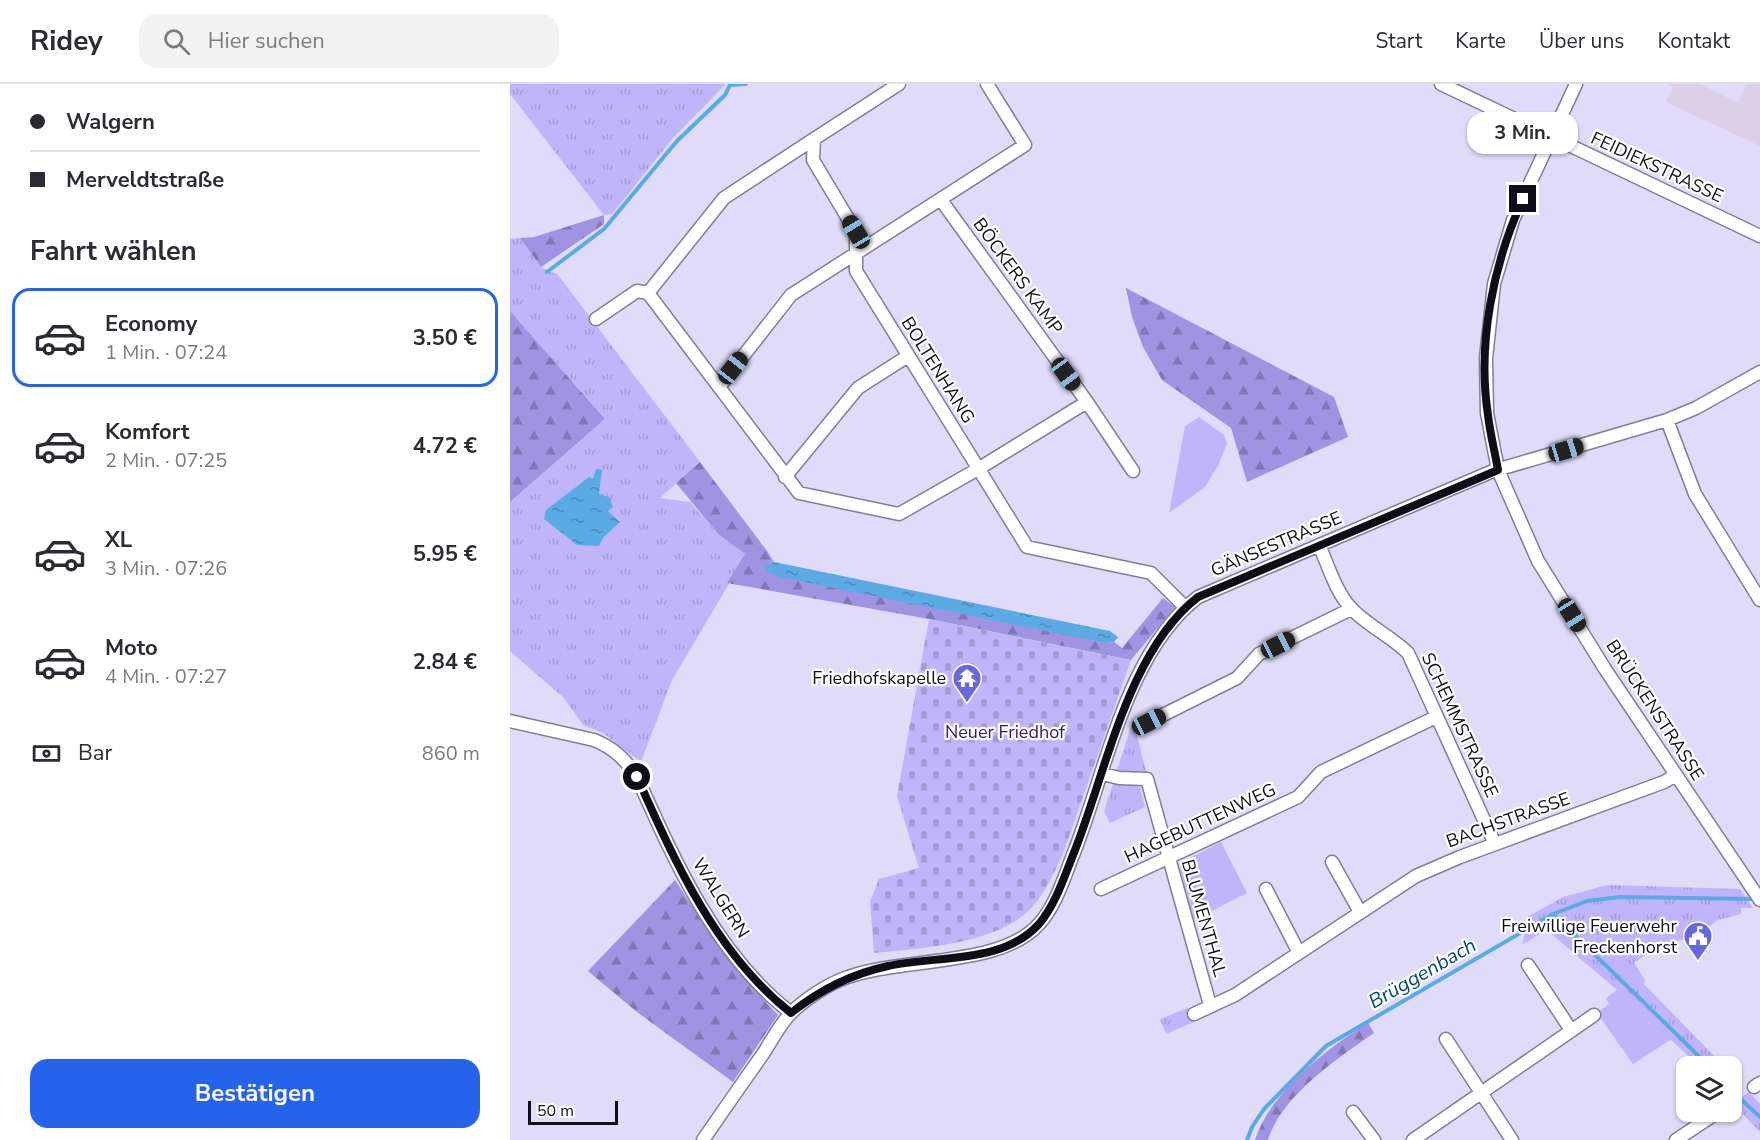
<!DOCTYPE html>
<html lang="de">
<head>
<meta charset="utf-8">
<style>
	body { margin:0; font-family:"Nunito Sans",sans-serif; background:#f2f2f3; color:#2b2b33; height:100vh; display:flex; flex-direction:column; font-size:22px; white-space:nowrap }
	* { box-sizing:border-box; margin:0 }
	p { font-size:20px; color:#7c7c81 }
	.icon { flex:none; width:33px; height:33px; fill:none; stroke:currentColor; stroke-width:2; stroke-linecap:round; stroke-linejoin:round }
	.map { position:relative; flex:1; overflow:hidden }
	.drawer { display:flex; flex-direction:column; background:#fff; width:510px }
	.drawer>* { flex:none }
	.top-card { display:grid; align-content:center; height:132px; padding:0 30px; background:#fff }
	.fabs { position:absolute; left:1166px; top:972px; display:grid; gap:12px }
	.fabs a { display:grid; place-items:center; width:66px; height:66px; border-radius:12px; background:#fff; box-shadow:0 2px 4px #0004; font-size:30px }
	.scale { position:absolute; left:18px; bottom:15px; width:90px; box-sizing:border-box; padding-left:6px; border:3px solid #0f0e18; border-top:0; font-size:16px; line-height:21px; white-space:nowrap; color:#0f0e18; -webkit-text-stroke:4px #fff; paint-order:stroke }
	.end { position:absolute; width:27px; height:27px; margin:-14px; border:8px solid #0f0e18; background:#fff; box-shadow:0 0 0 3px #fff }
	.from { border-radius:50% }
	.bubble { position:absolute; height:42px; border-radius:18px; background:#fff; box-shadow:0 2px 4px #0004; font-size:20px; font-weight:700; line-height:42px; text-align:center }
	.car { position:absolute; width:18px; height:36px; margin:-18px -9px; border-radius:8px; box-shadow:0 0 4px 2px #0007; background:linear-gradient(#222 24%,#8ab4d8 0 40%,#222 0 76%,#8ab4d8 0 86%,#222 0) }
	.top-card b { display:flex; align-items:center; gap:21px; height:57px; font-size:22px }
	.top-card b+b { border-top:2px solid #e1e1e2 }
	.top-card i { width:15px; height:15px; background:#2b2b33 }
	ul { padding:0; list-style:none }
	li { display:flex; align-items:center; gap:18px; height:99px; margin:0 12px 9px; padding:0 18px; border:3px solid transparent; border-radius:18px }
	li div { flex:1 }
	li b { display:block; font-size:22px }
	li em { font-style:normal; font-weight:700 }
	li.active { border-color:#2563eb }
	li>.icon { width:54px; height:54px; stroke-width:1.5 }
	h2 { padding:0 30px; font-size:27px; line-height:72px }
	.pay { display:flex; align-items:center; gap:15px; height:66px; padding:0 30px; font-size:22px }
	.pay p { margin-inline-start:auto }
	.button { display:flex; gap:12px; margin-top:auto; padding:12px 30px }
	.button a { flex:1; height:69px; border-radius:18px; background:#2563eb; color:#fff; font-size:24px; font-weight:700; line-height:69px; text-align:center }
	header { display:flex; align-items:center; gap:36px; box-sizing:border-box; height:84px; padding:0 30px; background:#fff; border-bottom:2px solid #e1e1e2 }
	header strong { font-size:28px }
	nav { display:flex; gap:33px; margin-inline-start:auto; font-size:21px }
	.search { width:420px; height:54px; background:#f2f2f3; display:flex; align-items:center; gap:15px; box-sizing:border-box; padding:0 21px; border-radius:18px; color:#7c7c81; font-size:22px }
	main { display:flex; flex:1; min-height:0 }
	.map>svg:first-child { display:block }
</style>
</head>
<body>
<header>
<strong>Ridey</strong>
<div class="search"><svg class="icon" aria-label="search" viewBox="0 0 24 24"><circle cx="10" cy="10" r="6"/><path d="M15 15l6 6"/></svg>Hier suchen</div>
<nav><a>Start</a><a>Karte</a><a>Über uns</a><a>Kontakt</a></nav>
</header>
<main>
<section class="drawer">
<div class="top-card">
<b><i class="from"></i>Walgern</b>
<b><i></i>Merveldtstraße</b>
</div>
<h2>Fahrt wählen</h2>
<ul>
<li class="active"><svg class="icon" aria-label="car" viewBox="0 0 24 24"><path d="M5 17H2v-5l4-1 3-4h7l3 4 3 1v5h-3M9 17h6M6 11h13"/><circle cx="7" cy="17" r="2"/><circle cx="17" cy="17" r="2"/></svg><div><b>Economy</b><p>1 Min. · 07:24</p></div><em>3.50 €</em></li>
<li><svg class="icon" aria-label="car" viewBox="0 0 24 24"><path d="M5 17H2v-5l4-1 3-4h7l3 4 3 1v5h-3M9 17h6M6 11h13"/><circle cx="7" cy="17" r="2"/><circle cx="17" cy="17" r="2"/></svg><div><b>Komfort</b><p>2 Min. · 07:25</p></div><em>4.72 €</em></li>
<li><svg class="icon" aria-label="car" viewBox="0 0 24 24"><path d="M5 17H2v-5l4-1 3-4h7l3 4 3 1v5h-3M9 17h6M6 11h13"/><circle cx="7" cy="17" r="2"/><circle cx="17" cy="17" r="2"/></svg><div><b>XL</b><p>3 Min. · 07:26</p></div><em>5.95 €</em></li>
<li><svg class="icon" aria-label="car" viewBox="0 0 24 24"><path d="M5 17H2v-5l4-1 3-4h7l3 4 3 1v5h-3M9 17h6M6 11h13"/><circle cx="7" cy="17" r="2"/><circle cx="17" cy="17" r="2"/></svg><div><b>Moto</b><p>4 Min. · 07:27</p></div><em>2.84 €</em></li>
</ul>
<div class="pay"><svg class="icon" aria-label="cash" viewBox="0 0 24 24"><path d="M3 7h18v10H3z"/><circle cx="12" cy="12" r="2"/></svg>Bar<p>860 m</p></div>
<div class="button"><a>Bestätigen</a></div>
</section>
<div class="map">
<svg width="1250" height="1056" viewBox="0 0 1250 1056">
	<defs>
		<pattern id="grass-tufts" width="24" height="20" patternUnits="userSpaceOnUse" patternTransform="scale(1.5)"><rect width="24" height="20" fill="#c0b5fb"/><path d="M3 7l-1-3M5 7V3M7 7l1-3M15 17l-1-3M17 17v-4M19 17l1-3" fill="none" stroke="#a49ad6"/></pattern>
		<pattern id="forest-firs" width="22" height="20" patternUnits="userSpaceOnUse" patternTransform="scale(1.5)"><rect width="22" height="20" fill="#a093e2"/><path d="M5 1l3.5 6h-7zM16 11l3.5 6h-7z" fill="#8176b6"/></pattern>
		<pattern id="cemetery-stones" width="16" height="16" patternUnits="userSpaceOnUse" patternTransform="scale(1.5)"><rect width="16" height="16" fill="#c0b5fb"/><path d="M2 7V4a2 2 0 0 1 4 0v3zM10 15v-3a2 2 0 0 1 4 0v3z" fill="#a49ad6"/></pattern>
		<pattern id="water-ripples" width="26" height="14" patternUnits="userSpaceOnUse" patternTransform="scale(1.5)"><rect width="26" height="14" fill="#5aabe3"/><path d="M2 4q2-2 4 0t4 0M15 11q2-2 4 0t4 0" fill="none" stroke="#498ab7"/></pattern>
	</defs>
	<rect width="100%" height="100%" fill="#dfdbf8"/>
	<path fill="#dad1e6" d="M1158,0H1190L1228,19L1236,0H1250V62L1156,18L1163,3Z"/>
	<path fill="url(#grass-tufts)" fill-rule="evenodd" d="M0,0H214L215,1L163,54L102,130L94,131L0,10Z
		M10,154L31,183L48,191L190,378L150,414L180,418L208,450L236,471L162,596L131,678L93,649L73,641L54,614L0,567V418L95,335L0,227V155ZM83,395L98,427L110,438L94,453L89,462Z
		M623,637L637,690L606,689Z
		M603,700H627L630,703L635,723L600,739L594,727Z
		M1097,801L1230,805L1243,824H1231V830L1208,836L1182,855L1155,858L1124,879L1136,897L1133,899L1214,982H1189L1161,956L1157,958L1107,906L1037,846L1013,860L1017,833L1053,813Z
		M678,924L684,938L656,950L650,935Z
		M1239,1008L1250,1020V1048L1222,1019Z"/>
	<path fill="url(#forest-firs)" d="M94,131V140L31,183L10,154L24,153Z
		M616,204L824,313L838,353L737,398L721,344L652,296L633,263L622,233Z
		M0,227L95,335L0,418Z
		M190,378L257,467L264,478L257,482L595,559L604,558L612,564L653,514L665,523L621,576L419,535L217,499L235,470L208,450L166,399Z
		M165,796C196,844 228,889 268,931L223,998L127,928L78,887Z
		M858,939L864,949C828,974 771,1012 758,1056H745C759,1010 817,964 858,939Z"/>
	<path fill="url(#cemetery-stones)" d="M419,535L621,576L553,770C544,788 536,808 522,823C489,860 412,864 364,869L360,818L369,795L409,784L387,712Z"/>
	<path fill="#c0b5fb" d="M689,333L714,351L717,359L709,380L695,403L659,429L675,342Z
		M711,758L737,809L684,836L670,784L672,778Z
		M1107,906L1157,958L1123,980L1087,929L1099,920L1096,914Z"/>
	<path fill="url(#water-ripples)" d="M86,385L92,386L89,409L100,414L103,423L98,427L110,438L94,453L89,462L67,461L34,435L36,426L79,393L83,395Z
		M264,478L600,547L608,553L604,558L595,559L270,493L257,487L256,482Z"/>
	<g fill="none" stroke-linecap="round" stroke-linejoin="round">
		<path stroke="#5aabe3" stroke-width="4" d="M37,188L94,145L167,57L215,11L220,1L236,0
			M1043,830L1199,982
			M1221,1006L1250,1033
			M737,1056L742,1043L754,1025L816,962L1043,830L1077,817L1110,813L1246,815"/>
		<g stroke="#817e98" stroke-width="15">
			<path id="street" d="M389,0L304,55L303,76L346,148V187L517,463L641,489L675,523
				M931,0L1250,152
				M1066,0L1003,136L984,200L976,274L977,329L988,386L1028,477L1095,585L1250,816
				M304,55L214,114L138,209L289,409L389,430L468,385L577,318L431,116
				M86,235L127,207L138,209
				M209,303L281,211L515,61L477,0
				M577,318L623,387
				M1157,336L1185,410L1250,516
				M275,393L348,304L398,272
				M809,461C818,481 825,506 840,523C856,541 881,552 898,569L985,760
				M0,637L84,656C104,664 116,676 127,693C165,778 206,871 281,929
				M639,638L727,594L749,570L841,525
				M593,690L609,694L637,695L700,921
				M822,778L850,828
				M591,805L788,713L811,688L926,633
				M756,805L789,869
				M1018,881L1061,946
				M684,930L725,911L906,792L950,773L1154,698L1166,691
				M936,955L1002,1056
				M1244,1003L1250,999
				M1221,1018L1223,1016
				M843,1028L864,1056
				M193,1056C213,1027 233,998 253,970C262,956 270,940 281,929C294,916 314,903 330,896C386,872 489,885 529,840C546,821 554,794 563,771C596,689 616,568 688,513L983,387L1157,336L1186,324L1250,288
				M903,1056L1084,931
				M1166,1056L1208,1028"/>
		</g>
		<use href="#street" stroke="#fff" stroke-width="12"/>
	</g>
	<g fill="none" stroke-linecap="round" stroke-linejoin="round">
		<path stroke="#0f0e18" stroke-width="8" d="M127,693C165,778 206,870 281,929C311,905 341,890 378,882C426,871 492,881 529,840C545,821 554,794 563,771C596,690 617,568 688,513L988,386C985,368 980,350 978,331C967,260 983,180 1013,115"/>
	</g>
	<defs>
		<g id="temple-pin" transform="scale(1.5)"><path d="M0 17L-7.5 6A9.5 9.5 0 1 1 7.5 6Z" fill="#6767e0" stroke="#fff"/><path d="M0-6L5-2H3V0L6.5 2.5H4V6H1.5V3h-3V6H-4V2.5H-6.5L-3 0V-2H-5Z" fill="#fff"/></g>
		<g id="civic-pin" transform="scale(1.5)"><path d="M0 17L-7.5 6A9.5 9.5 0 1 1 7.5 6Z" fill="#6767e0" stroke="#fff"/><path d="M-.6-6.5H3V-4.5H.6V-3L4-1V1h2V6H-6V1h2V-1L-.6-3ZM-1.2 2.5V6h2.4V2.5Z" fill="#fff"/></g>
	</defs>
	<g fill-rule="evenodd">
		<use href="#temple-pin" x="457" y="594"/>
		<use href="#civic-pin" x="1188" y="852"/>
	</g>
	<g text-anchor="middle" stroke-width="4.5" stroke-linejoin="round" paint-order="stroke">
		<g font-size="18" fill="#0f0e18" stroke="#fff">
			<text transform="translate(1147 83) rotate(25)" y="6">FEIDIEKSTRASSE</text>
			<text transform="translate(508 192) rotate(54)" y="6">BÖCKERS KAMP</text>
			<text transform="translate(428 286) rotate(58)" y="6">BOLTENHANG</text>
			<text transform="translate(766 460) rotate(-23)" y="6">GÄNSESTRASSE</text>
			<text transform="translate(1145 626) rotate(57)" y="6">BRÜCKENSTRASSE</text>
			<text transform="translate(950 641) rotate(65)" y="6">SCHEMMSTRASSE</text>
			<text transform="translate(998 736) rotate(-20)" y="6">BACHSTRASSE</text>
			<text transform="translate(690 739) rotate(-25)" y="6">HAGEBUTTENWEG</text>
			<text transform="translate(211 814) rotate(58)" y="6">WALGERN</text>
			<text transform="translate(694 834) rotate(74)" y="6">BLUMENTHAL</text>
		</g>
		<g font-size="18" fill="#0f0e18" stroke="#fff" text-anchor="end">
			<text x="436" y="600">Friedhofskapelle</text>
			<text x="1167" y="848">Freiwillige Feuerwehr<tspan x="1167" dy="21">Freckenhorst</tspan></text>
		</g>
		<g font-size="18" fill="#351672" stroke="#fff">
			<text x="495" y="654">Neuer Friedhof</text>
		</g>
		<g font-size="20" font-style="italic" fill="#08496e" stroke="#fff">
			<text transform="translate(912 889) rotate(-30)" y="7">Brüggenbach</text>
		</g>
	</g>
</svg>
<div class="fabs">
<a><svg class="icon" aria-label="layers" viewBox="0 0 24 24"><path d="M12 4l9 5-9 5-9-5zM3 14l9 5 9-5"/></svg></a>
</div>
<div class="scale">50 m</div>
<i class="end from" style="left:127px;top:693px"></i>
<i class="end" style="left:1013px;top:115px"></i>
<div class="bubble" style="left:957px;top:28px;width:111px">3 Min.</div>
<i class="car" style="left:346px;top:148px;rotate:329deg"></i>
<i class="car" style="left:223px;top:284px;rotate:38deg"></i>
<i class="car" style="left:556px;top:290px;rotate:144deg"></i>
<i class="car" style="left:1056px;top:366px;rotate:73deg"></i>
<i class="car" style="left:1062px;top:531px;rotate:148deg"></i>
<i class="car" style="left:768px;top:561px;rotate:63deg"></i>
<i class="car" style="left:639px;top:638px;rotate:63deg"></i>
</div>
</main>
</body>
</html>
